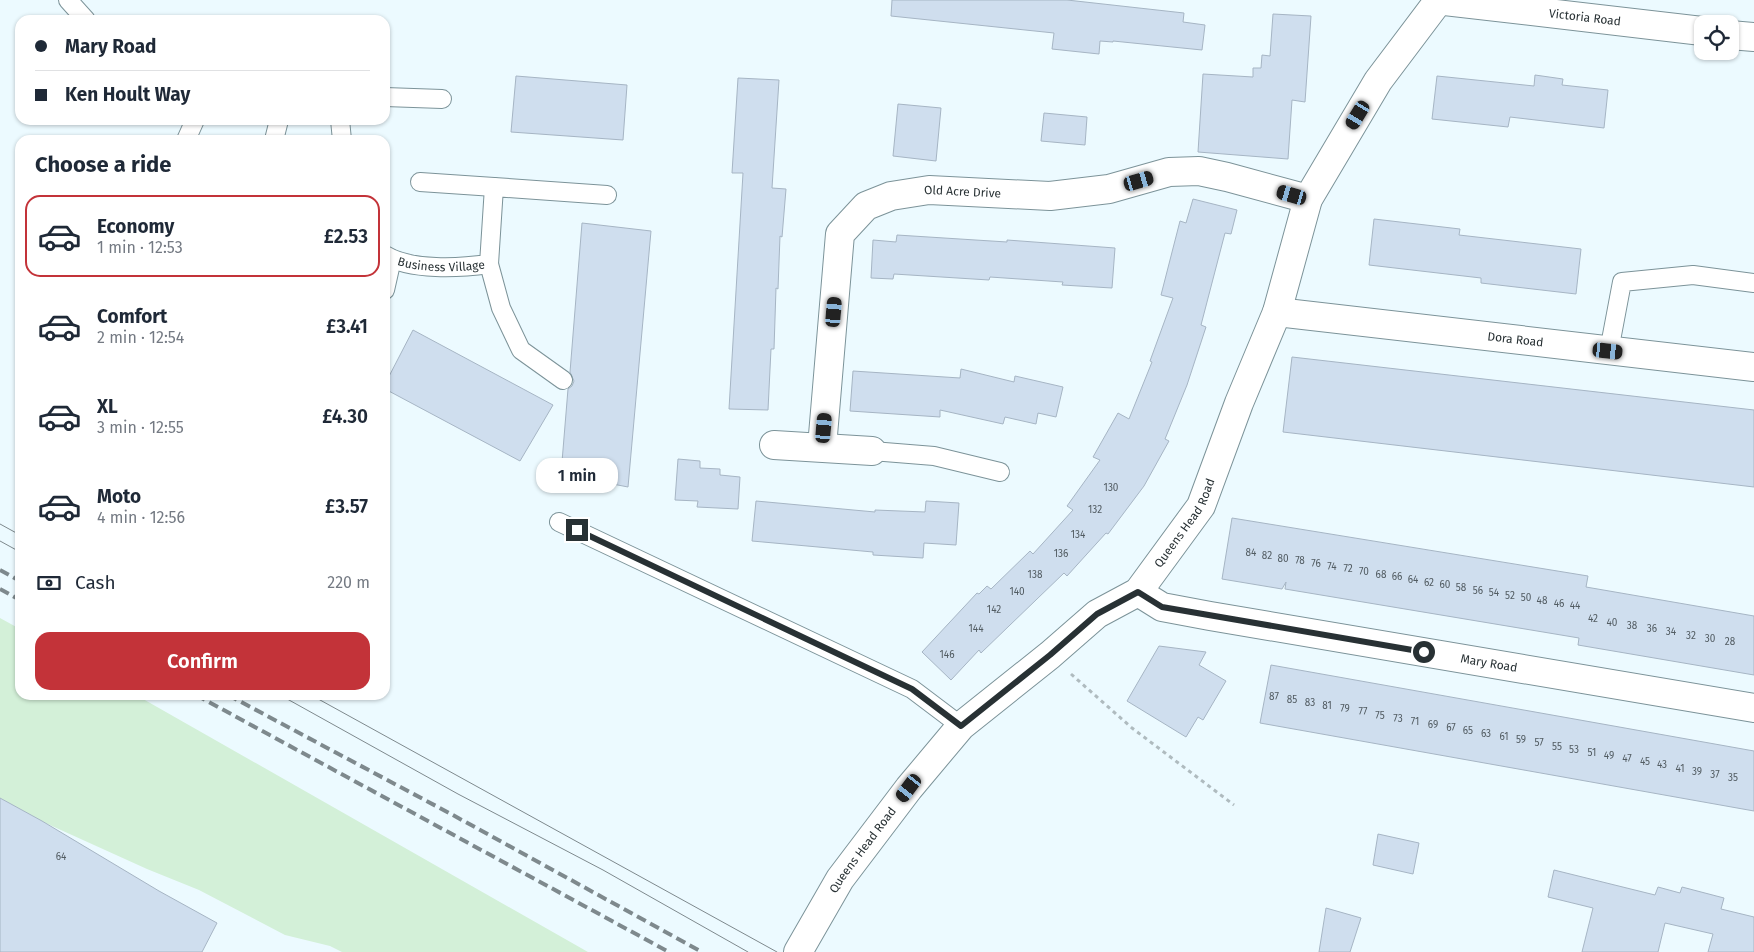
<!DOCTYPE html>
<html lang="en">
<head>
<meta charset="utf-8">
<style>
	body { margin:0; font-family:"Fira Sans",sans-serif; background:#f6f6f7; color:#1f2937; height:100vh; display:flex; flex-direction:column; font-size:19px; white-space:nowrap }
	* { box-sizing:border-box; margin:0 }
	p { font-size:16px; color:#747a83 }
	.icon { flex:none; width:28px; height:28px; fill:none; stroke:currentColor; stroke-width:2; stroke-linecap:round; stroke-linejoin:round }
	.map { position:relative; flex:1; overflow:hidden }
	.panel { position:absolute; left:15px; top:135px; width:375px; height:565px; display:flex; flex-direction:column; background:#fff; border-radius:15px; box-shadow:0 1px 4px #0004 }
	.panel>* { flex:none }
	.hud { position:absolute; left:15px; top:15px; width:375px; height:110px; border-radius:15px; box-shadow:0 1px 4px #0004; display:grid; align-content:center; height:110px; padding:0 20px; background:#fff }
	.controls { position:absolute; left:1694px; top:15px; display:grid; gap:10px }
	.controls a { display:grid; place-items:center; width:45px; height:45px; border-radius:10px; background:#fff; box-shadow:0 1px 4px #0004; font-size:25px }
	.end { position:absolute; width:22px; height:22px; margin:-11px; border:6px solid #283134; background:#fff; box-shadow:0 0 0 2px #fff }
	.from { border-radius:50% }
	.bubble { position:absolute; height:35px; border-radius:15px; background:#fff; box-shadow:0 1px 4px #0004; font-size:16px; font-weight:600; line-height:35px; text-align:center }
	.car { position:absolute; width:15px; height:30px; margin:-15px -8px; border-radius:6px; box-shadow:0 0 4px 1px #0007; background:linear-gradient(#222 24%,#8ab4d8 0 40%,#222 0 76%,#8ab4d8 0 86%,#222 0) }
	.hud b { display:flex; align-items:center; gap:18px; height:48px; font-size:19px }
	.hud b+b { border-top:1px solid #e0e1e3 }
	.hud i { width:12px; height:12px; background:#1f2937 }
	ul { padding:0; list-style:none }
	li { display:flex; align-items:center; gap:15px; height:82px; margin:0 10px 8px; padding:0 10px; border:2px solid transparent; border-radius:15px }
	li div { flex:1 }
	li b { display:block; font-size:19px }
	li em { font-style:normal; font-weight:600 }
	li.selected { border-color:#c33339 }
	li>.icon { width:45px; height:45px; stroke-width:1.5 }
	h2 { padding:0 20px; font-size:22px; line-height:60px }
	.pay { display:flex; align-items:center; gap:12px; height:55px; padding:0 20px; font-size:19px }
	.pay p { margin-inline-start:auto }
	.cta { display:flex; gap:10px; margin-top:auto; padding:10px 20px }
	.cta a { flex:1; height:58px; border-radius:15px; background:#c33339; color:#fff; font-size:20px; font-weight:600; line-height:58px; text-align:center }
	.map>svg:first-child { display:block }
</style>
</head>
<body>
<div class="map">
<svg width="1754" height="952" viewBox="0 0 1754 952">
	<rect width="100%" height="100%" fill="#ecfaff"/>
	<path fill="#d3f0d8" d="M0,618L20,629V695H136L588,952H342L330,946L285,935L199,890L147,869L41,821L0,798Z"/>
	<path fill="#cfdeee" stroke="#a6b5c4" d="M892,0H1067L1184,13L1183,22L1205,25L1202,50L1113,41V42L1100,41L1099,54L1052,49L1054,33L891,16Z
		M1273,14L1311,16L1305,102L1292,100L1288,159L1198,152L1203,74L1253,77V68H1261L1262,55L1270,56Z
		M1535,75L1563,79L1562,85L1608,90L1604,128L1510,117L1508,127L1432,119L1437,76L1534,86Z
		M516,76L627,85L623,140L511,132Z
		M738,78L779,80L772,188L786,189L782,237L780,236L778,289L776,288L774,349H771L768,410L729,409L743,173H732Z
		M898,104L941,108L936,161L893,156Z
		M1044,113L1087,117L1085,145L1041,141Z
		M1193,199L1237,210L1231,234L1225,233L1201,325L1206,327L1187,385L1165,439L1169,441L1144,486L1108,534L1106,533L1067,576L1064,573L981,653L979,650L951,680L922,652L977,593L979,594L987,586L991,589L1030,551L1033,554L1073,510L1067,506L1100,460L1093,457L1118,413L1129,419L1152,362L1150,361L1173,298L1161,295L1180,221L1186,223Z
		M1374,219L1460,229L1459,235L1581,249L1576,294L1481,283V278L1369,265Z
		M582,223L651,231L628,487L561,474L568,389L572,386L574,381L570,372Z
		M897,235L1007,242V240L1115,248L1112,288L1062,285L1063,282L990,277L989,280L894,274L893,279L871,278L873,240L896,242Z
		M413,330L553,405L520,461L385,389V384Z
		M1292,357L1754,410V487L1283,432Z
		M961,369L1014,382L1015,376L1063,387L1056,417L1038,413L1036,424L1005,417L1003,424L940,410V417L850,411L853,371L960,378Z
		M678,459L700,461V468L720,469V475L740,477L738,509L697,507L698,501L675,500Z
		M756,501L875,512V510L925,512L926,501L959,503L956,545L924,543L923,558L873,555V552L752,541Z
		M1232,518L1588,576L1586,587L1754,616V675L1578,645L1579,638L1285,589L1286,582L1282,589L1222,579Z
		M1159,646L1206,652L1199,665L1226,681L1203,720L1198,717L1186,737L1127,701Z
		M1271,665L1754,751V811L1260,723Z
		M0,798L42,821L159,891L217,923L202,952H0Z
		M1378,834L1419,843L1413,874L1373,865Z
		M1554,870L1655,895L1658,887L1680,893L1682,887L1724,898L1721,909L1754,917V952H1708L1713,934L1665,923L1658,952H1582L1593,908L1548,897Z
		M1326,908L1361,918L1350,952H1319Z"/>
	<g fill="none" stroke-linecap="round" stroke-linejoin="round">
		<g stroke="#7c9399" stroke-width="20">
			<g id="lane">
				<path d="M68,0L86,20"/>
				<path d="M385,97L442,99"/>
				<path d="M340,120L342,140"/>
				<path d="M186,140L195,120"/>
				<path d="M274,140L279,120"/>
				<path d="M420,182L494,187"/>
				<path id="s1" d="M385,255C411,271 460,268 489,264L494,187L607,195"/>
				<path d="M489,264L501,308L521,350L563,380"/>
				<path d="M385,290L392,259"/>
				<path d="M1609,351L1622,282L1693,275L1754,283"/>
				<path d="M872,451L934,456L1000,472"/>
				<path d="M559,522L912,689L961,726"/>
			</g>
		</g>
		<g stroke="#7c9399" stroke-width="30">
			<g id="street">
				<path id="s2" d="M1436,0L1702,31"/>
				<path d="M1730,35L1754,37"/>
				<path id="s3" d="M1277,312L1754,367"/>
				<path d="M774,445L872,451"/>
				<path id="s4" d="M822,447L840,234L866,206L891,196L929,190L1050,196L1109,189L1169,172L1199,171L1227,177L1308,199"/>
				<path id="s5" d="M1138,592L1162,607L1210,616L1754,708"/>
				<path id="s6" d="M798,952L840,879L909,788L961,726L1050,655L1097,614L1138,592L1201,506L1239,403L1277,312L1308,199L1378,81L1439,0"/>
			</g>
		</g>
		<path stroke="#afbbbf" stroke-width="3" stroke-dasharray="4 4" stroke-linecap="butt" d="M1071,674L1132,728L1234,805"/>
		<use href="#lane" stroke="#fff" stroke-width="18"/>
		<use href="#street" stroke="#fff" stroke-width="28"/>
		<path stroke="#7e898d" stroke-width="1" d="M0,524L20,535
			M0,541L20,552
			M280,695L458,794L603,870L748,952
			M311,695L777,952"/>
		<path stroke="#7e898d" stroke-width="4" stroke-dasharray="10 5" stroke-linecap="butt" d="M0,570L20,581
			M0,589L20,600
			M196,695L669,952
			M228,695L451,814L702,952"/>
	</g>
	<g fill="none" stroke-linecap="round" stroke-linejoin="round">
		<path stroke="#283134" stroke-width="6" d="M577,530L912,689L961,726L1050,655L1097,614L1138,592L1162,607L1424,652"/>
	</g>
	<g text-anchor="middle" stroke-width="4" stroke-linejoin="round" paint-order="stroke">
		<g font-size="10" fill="#525c62">
			<text x="1111" y="491">130</text>
			<text x="1095" y="513">132</text>
			<text x="1078" y="538">134</text>
			<text x="1251" y="556">84</text>
			<text x="1061" y="557">136</text>
			<text x="1267" y="559">82</text>
			<text x="1283" y="562">80</text>
			<text x="1300" y="564">78</text>
			<text x="1316" y="567">76</text>
			<text x="1332" y="570">74</text>
			<text x="1348" y="572">72</text>
			<text x="1364" y="575">70</text>
			<text x="1035" y="578">138</text>
			<text x="1381" y="578">68</text>
			<text x="1397" y="580">66</text>
			<text x="1413" y="583">64</text>
			<text x="1429" y="586">62</text>
			<text x="1445" y="588">60</text>
			<text x="1461" y="591">58</text>
			<text x="1478" y="594">56</text>
			<text x="1017" y="595">140</text>
			<text x="1494" y="596">54</text>
			<text x="1510" y="599">52</text>
			<text x="1526" y="601">50</text>
			<text x="1542" y="604">48</text>
			<text x="1559" y="607">46</text>
			<text x="1575" y="609">44</text>
			<text x="994" y="613">142</text>
			<text x="1593" y="622">42</text>
			<text x="1612" y="626">40</text>
			<text x="1632" y="629">38</text>
			<text x="976" y="632">144</text>
			<text x="1652" y="632">36</text>
			<text x="1671" y="635">34</text>
			<text x="1691" y="639">32</text>
			<text x="1710" y="642">30</text>
			<text x="1730" y="645">28</text>
			<text x="947" y="658">146</text>
			<text x="1274" y="700">87</text>
			<text x="1292" y="703">85</text>
			<text x="1310" y="706">83</text>
			<text x="1327" y="709">81</text>
			<text x="1345" y="712">79</text>
			<text x="1363" y="715">77</text>
			<text x="1380" y="719">75</text>
			<text x="1398" y="722">73</text>
			<text x="1415" y="725">71</text>
			<text x="1433" y="728">69</text>
			<text x="1451" y="731">67</text>
			<text x="1468" y="734">65</text>
			<text x="1486" y="737">63</text>
			<text x="1504" y="740">61</text>
			<text x="1521" y="743">59</text>
			<text x="1539" y="746">57</text>
			<text x="1557" y="750">55</text>
			<text x="1574" y="753">53</text>
			<text x="1592" y="756">51</text>
			<text x="1609" y="759">49</text>
			<text x="1627" y="762">47</text>
			<text x="1645" y="765">45</text>
			<text x="1662" y="768">43</text>
			<text x="1680" y="772">41</text>
			<text x="1697" y="775">39</text>
			<text x="1715" y="778">37</text>
			<text x="1733" y="781">35</text>
			<text x="61" y="860">64</text>
		</g>
		<g font-size="12" fill="#283134" stroke="#fff">
			<text dy="4" stroke="none"><textPath href="#s2" startOffset="150">Victoria Road</textPath></text>
			<text dy="4" stroke="none"><textPath href="#s4" startOffset="351">Old Acre Drive</textPath></text>
			<text dy="4" stroke="none"><textPath href="#s1" startOffset="58">Business Village</textPath></text>
			<text dy="4" stroke="none"><textPath href="#s3" startOffset="240">Dora Road</textPath></text>
			<text dy="4" stroke="none"><textPath href="#s6" startOffset="586">Queens Head Road</textPath></text>
			<text dy="4" stroke="none"><textPath href="#s5" startOffset="360">Mary Road</textPath></text>
			<text dy="4" stroke="none"><textPath href="#s6" startOffset="121">Queens Head Road</textPath></text>
		</g>
	</g>
</svg>
<div class="controls">
<a><svg class="icon" aria-label="locate" viewBox="0 0 24 24"><circle cx="12" cy="12" r="6"/><path d="M12 2v4M12 18v4M2 12h4M18 12h4"/></svg></a>
</div>
<i class="end from" style="left:1424px;top:652px"></i>
<i class="end" style="left:577px;top:530px"></i>
<div class="bubble" style="left:536px;top:458px;width:82px">1 min</div>
<i class="car" style="left:1358px;top:115px;rotate:211deg"></i>
<i class="car" style="left:1139px;top:181px;rotate:74deg"></i>
<i class="car" style="left:1292px;top:195px;rotate:286deg"></i>
<i class="car" style="left:834px;top:312px;rotate:5deg"></i>
<i class="car" style="left:1608px;top:351px;rotate:96deg"></i>
<i class="car" style="left:824px;top:428px;rotate:5deg"></i>
<i class="car" style="left:909px;top:788px;rotate:217deg"></i>
<div class="hud">
<b><i class="from"></i>Mary Road</b>
<b><i></i>Ken Hoult Way</b>
</div>
<section class="panel">
<h2>Choose a ride</h2>
<ul>
<li class="selected"><svg class="icon" aria-label="car" viewBox="0 0 24 24"><path d="M5 17H2v-5l4-1 3-4h7l3 4 3 1v5h-3M9 17h6M6 11h13"/><circle cx="7" cy="17" r="2"/><circle cx="17" cy="17" r="2"/></svg><div><b>Economy</b><p>1 min · 12:53</p></div><em>£2.53</em></li>
<li><svg class="icon" aria-label="car" viewBox="0 0 24 24"><path d="M5 17H2v-5l4-1 3-4h7l3 4 3 1v5h-3M9 17h6M6 11h13"/><circle cx="7" cy="17" r="2"/><circle cx="17" cy="17" r="2"/></svg><div><b>Comfort</b><p>2 min · 12:54</p></div><em>£3.41</em></li>
<li><svg class="icon" aria-label="car" viewBox="0 0 24 24"><path d="M5 17H2v-5l4-1 3-4h7l3 4 3 1v5h-3M9 17h6M6 11h13"/><circle cx="7" cy="17" r="2"/><circle cx="17" cy="17" r="2"/></svg><div><b>XL</b><p>3 min · 12:55</p></div><em>£4.30</em></li>
<li><svg class="icon" aria-label="car" viewBox="0 0 24 24"><path d="M5 17H2v-5l4-1 3-4h7l3 4 3 1v5h-3M9 17h6M6 11h13"/><circle cx="7" cy="17" r="2"/><circle cx="17" cy="17" r="2"/></svg><div><b>Moto</b><p>4 min · 12:56</p></div><em>£3.57</em></li>
</ul>
<div class="pay"><svg class="icon" aria-label="cash" viewBox="0 0 24 24"><path d="M3 7h18v10H3z"/><circle cx="12" cy="12" r="2"/></svg>Cash<p>220 m</p></div>
<div class="cta"><a>Confirm</a></div>
</section>
</div>
</body>
</html>
